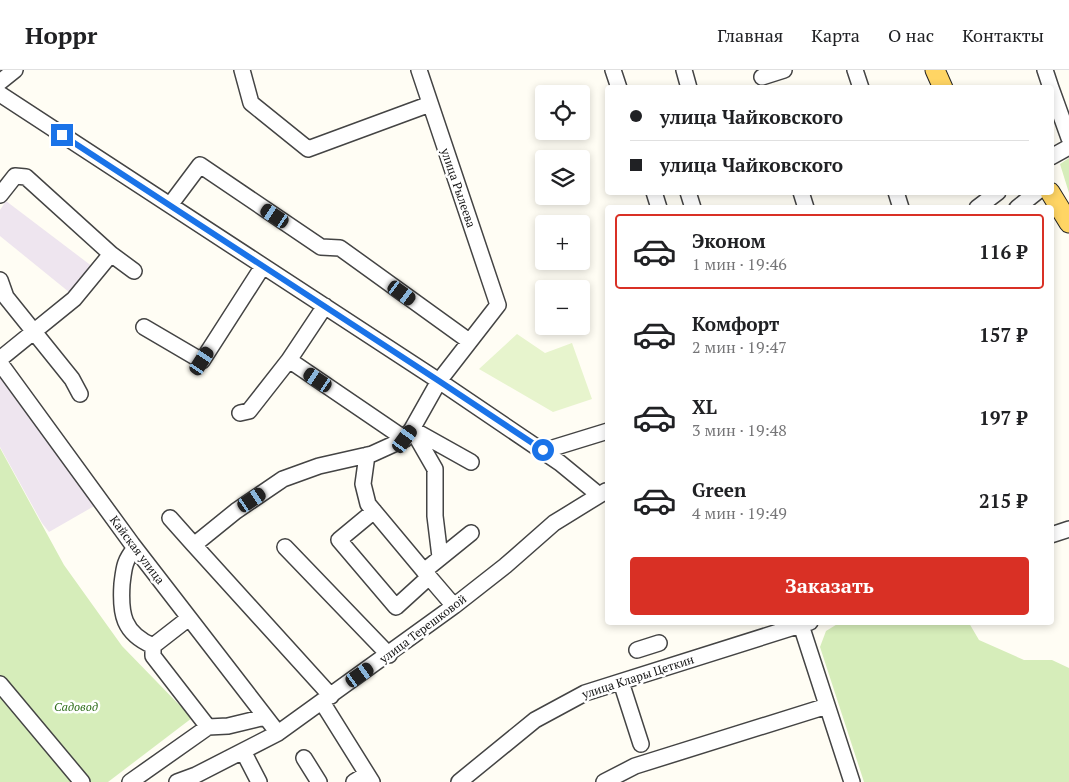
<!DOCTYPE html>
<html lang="ru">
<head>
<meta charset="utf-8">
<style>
	body { margin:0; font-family:"PT Serif",serif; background:#f2f2f2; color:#202124; height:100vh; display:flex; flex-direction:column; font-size:19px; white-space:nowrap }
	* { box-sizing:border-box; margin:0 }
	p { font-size:16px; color:#757577 }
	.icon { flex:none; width:28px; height:28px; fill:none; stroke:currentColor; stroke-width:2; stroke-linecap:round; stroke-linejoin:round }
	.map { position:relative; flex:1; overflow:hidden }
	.panel { position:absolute; left:605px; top:135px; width:449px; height:420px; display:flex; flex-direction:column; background:#fff; border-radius:5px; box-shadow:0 2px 8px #0003 }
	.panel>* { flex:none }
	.banner { position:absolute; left:605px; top:15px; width:449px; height:110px; border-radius:5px; box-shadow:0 2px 8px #0003; display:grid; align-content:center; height:110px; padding:0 25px; background:#fff }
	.tools { position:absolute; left:535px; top:15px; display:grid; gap:10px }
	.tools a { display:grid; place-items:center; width:55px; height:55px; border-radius:5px; background:#fff; box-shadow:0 2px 8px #0003; font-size:25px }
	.end { position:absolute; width:22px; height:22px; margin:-11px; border:6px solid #1a73e8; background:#fff; box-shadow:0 0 0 2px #fff }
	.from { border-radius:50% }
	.car { position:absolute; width:15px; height:30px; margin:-15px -8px; border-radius:6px; box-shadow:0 0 4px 1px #0007; background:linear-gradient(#222 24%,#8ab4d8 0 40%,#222 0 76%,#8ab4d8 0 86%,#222 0) }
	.banner b { display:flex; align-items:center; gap:18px; height:48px; font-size:19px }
	.banner b+b { border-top:1px solid #e0e0e0 }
	.banner i { width:12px; height:12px; background:#202124 }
	ul { padding:9px 0 0; list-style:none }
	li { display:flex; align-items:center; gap:15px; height:75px; margin:0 10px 8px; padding:0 15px; border:2px solid transparent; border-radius:5px }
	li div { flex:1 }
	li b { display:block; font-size:19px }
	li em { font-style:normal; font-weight:800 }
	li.current { border-color:#d93025 }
	li>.icon { width:45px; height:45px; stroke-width:1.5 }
	.primary-button { display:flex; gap:10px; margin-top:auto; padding:10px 25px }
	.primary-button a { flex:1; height:58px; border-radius:5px; background:#d93025; color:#fff; font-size:20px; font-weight:800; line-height:58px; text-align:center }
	header { display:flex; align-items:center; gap:30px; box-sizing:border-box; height:70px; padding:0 25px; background:#fff; border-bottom:1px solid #e0e0e0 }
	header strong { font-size:24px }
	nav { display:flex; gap:28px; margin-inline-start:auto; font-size:18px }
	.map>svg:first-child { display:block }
</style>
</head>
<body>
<header>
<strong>Hoppr</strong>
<nav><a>Главная</a><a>Карта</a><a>О нас</a><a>Контакты</a></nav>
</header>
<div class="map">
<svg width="1069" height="712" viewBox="0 0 1069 712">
	<rect width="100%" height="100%" fill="#fffdf4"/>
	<path fill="#eee5ef" d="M6,131L93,197L69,222L0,166V140Z
		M0,300L96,435L49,462L42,453L0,377Z"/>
	<path fill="#d6edba" d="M1069,88V123L1060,94Z
		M0,378L64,495L122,576L192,648L108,712H0Z
		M839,553H969L979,570L1024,590H1052L1069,598V712H864L820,577L826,561Z"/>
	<path fill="#e7f4cd" d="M517,264L545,283L572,273L592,329L553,342L479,299Z"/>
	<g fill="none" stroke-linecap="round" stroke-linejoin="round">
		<g stroke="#444" stroke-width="18">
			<path id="minor" d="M242,0L251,33L308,79L430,34
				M419,0L498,235L439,311L412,359L471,392
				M613,0L619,18
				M684,0L689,18
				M855,0L861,18
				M1045,0L1051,18
				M762,7L784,0
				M0,12L15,0
				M1051,18L1069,68
				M0,24L439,311L560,393L599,425
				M1051,87L1069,77
				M654,122L659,138
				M688,122L693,138
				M801,122L806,138
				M896,122L901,138
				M0,125L15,106L26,107L111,184L134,201
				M170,135L200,95L321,177L340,178L469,271
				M977,138L998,122
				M1017,138L1037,122
				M0,210L6,227L72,309L80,324
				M325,236L289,290L405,369L412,359L435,399V446L440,487
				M144,257L202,291L263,196
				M0,289L74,229L111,184
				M0,293L132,474L278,663
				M240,343L249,341L289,290
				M543,381L608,361
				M367,385L363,414L368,434L424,501
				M374,441L339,470L396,537L429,507
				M170,448L194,475
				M1051,465L1069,459
				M285,477L389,585
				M135,478C124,491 124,498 122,514C120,544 123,563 153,576
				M454,536L424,501L471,463
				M189,548L153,576V586L208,657L228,656L265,647
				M800,552L852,712
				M637,580L659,573
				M621,612L641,674
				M0,614L82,712
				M331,626L194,475L236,441L283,409L319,396L372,384L405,369
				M322,632L372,712
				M243,681L259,712
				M304,688L319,712
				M130,712L208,657
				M177,712L196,705L278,663L454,536L505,496L554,453L606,421
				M354,712L367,704
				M459,712L535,650L585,623L810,552
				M604,712L635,696L827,636"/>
		</g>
		<g stroke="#222" stroke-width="21">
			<path id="major" d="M935,0L943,18
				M1050,122L1069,153"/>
		</g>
		<use href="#minor" stroke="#fff" stroke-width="15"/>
		<use href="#major" stroke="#ffd564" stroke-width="19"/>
	</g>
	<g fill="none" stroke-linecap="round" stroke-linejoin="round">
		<path stroke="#1a73e8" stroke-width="6" d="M62,65L439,311L543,380"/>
	</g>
	<g text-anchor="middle" stroke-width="5" stroke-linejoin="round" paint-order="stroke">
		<g font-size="12" fill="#111" stroke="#fff">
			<text transform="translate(458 118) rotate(71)" y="4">улица Рылеева</text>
			<text transform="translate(137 480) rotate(53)" y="4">Кайская улица</text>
			<text transform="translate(423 559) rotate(-37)" y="4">улица Терешковой</text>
			<text transform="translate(638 607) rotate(-18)" y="4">улица Клары Цеткин</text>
		</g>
		<g font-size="12" font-style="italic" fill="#2f6e1b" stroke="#fff">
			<text x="76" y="641">Садовод</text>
		</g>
	</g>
</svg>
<div class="tools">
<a><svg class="icon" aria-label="locate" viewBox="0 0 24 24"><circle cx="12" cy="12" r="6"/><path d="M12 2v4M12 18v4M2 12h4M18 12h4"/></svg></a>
<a><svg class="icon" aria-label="layers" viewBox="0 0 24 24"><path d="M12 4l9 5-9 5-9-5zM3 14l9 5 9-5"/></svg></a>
<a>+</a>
<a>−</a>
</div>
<i class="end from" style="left:543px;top:380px"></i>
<i class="end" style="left:62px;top:65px"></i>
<i class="car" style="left:275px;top:146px;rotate:304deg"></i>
<i class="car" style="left:402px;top:223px;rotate:126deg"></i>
<i class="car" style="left:202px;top:291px;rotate:33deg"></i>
<i class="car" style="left:318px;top:310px;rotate:304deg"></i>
<i class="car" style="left:405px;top:369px;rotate:36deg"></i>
<i class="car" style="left:252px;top:430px;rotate:56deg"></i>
<i class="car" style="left:360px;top:605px;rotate:55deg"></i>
<div class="banner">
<b><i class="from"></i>улица Чайковского</b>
<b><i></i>улица Чайковского</b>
</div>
<section class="panel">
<ul>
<li class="current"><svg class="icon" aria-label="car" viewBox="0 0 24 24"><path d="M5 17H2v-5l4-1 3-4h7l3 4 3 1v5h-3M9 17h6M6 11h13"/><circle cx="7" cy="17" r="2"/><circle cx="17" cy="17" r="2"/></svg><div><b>Эконом</b><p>1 мин · 19:46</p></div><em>116 ₽</em></li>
<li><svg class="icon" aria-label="car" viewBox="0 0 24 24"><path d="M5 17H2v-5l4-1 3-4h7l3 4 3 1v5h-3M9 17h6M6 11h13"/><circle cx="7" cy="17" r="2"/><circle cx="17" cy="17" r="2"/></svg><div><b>Комфорт</b><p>2 мин · 19:47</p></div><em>157 ₽</em></li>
<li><svg class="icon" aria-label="car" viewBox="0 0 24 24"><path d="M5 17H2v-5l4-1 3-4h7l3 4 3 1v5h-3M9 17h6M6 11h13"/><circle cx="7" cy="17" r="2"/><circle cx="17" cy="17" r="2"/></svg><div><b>XL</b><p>3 мин · 19:48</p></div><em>197 ₽</em></li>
<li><svg class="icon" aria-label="car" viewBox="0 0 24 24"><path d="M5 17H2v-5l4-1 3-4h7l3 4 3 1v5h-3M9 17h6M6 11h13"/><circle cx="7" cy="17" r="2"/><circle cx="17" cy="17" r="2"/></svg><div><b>Green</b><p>4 мин · 19:49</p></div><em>215 ₽</em></li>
</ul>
<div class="primary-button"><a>Заказать</a></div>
</section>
</div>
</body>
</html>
